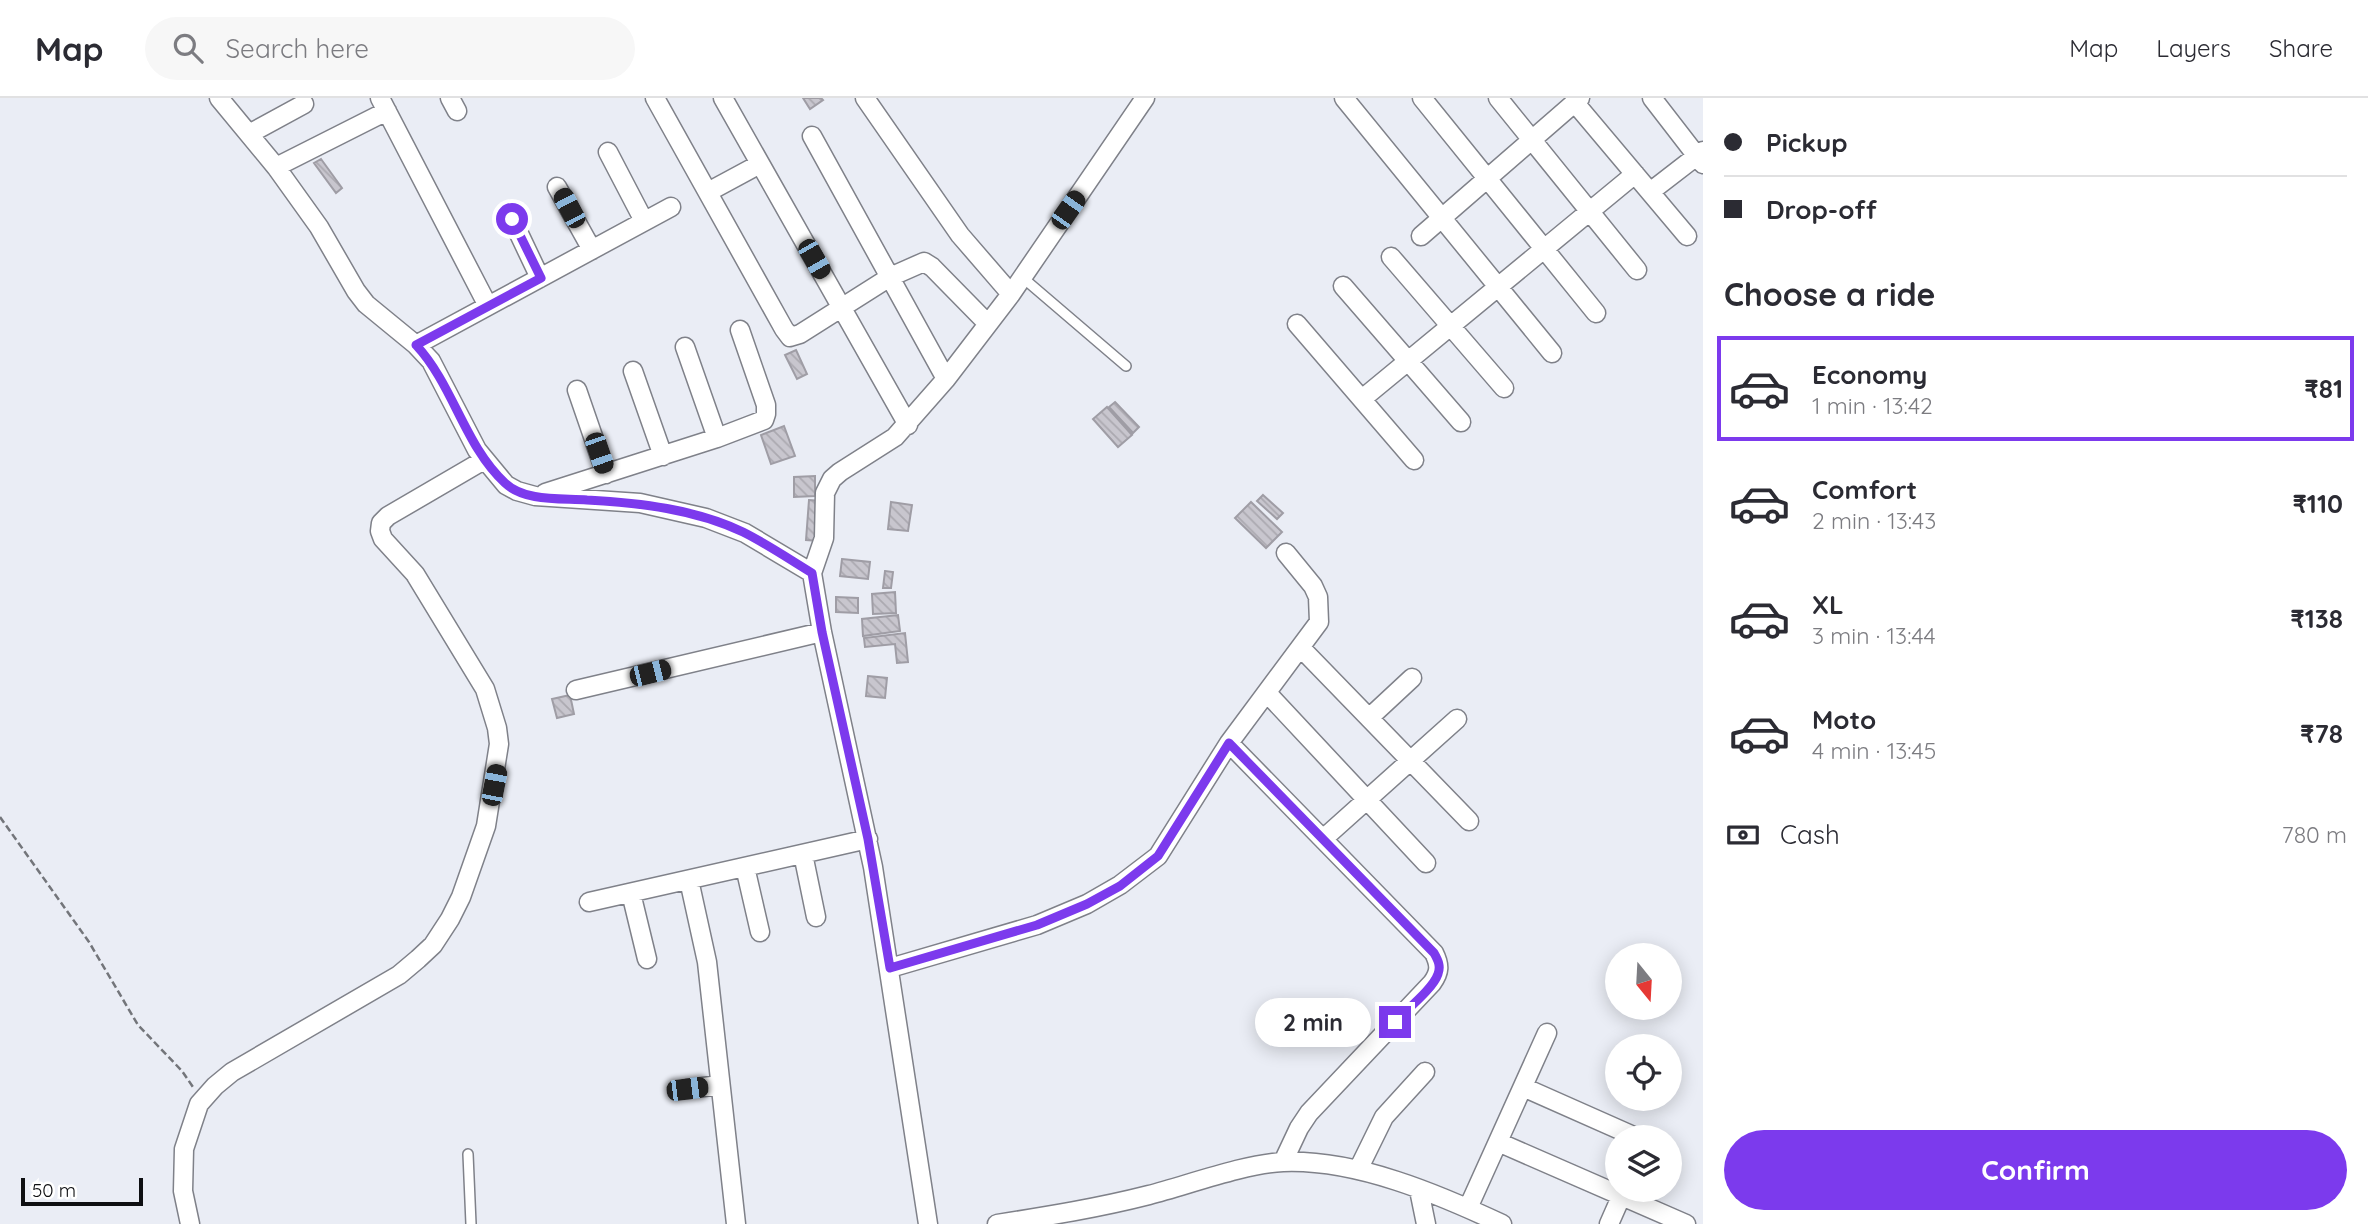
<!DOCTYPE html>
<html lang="en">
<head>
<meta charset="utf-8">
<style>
	body { margin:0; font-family:Quicksand,sans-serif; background:#f7f7f7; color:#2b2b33; height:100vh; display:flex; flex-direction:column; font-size:26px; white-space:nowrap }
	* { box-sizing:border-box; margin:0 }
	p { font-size:23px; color:#7c7c81 }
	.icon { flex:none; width:38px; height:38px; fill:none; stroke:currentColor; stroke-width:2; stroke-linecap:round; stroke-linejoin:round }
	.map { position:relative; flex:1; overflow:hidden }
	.details { display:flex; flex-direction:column; background:#fff; width:665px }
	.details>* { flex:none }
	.banner { display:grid; align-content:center; height:154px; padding:0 21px; background:#fff }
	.needle { width:46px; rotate:162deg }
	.controls { position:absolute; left:1605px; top:845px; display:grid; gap:14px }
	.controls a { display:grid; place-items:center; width:77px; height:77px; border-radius:50%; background:#fff; box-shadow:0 4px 18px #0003; font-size:35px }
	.scale { position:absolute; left:21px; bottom:18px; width:122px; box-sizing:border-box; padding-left:7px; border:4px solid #0e0f12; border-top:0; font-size:19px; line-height:24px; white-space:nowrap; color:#0e0f12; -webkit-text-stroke:5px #fff; paint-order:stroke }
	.end { position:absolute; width:32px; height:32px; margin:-16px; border:9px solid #7c3aed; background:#fff; box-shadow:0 0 0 4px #fff }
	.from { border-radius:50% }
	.bubble { position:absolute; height:49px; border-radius:24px; background:#fff; box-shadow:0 4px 18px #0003; font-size:23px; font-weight:800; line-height:49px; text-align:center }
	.car { position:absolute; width:21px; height:42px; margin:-21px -10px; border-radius:9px; box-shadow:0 0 5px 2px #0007; background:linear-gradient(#222 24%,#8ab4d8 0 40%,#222 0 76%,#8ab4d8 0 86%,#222 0) }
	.banner b { display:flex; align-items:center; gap:24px; height:66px; font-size:26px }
	.banner b+b { border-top:2px solid #e1e1e2 }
	.banner i { width:18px; height:18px; background:#2b2b33 }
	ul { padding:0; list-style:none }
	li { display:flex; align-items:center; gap:21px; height:105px; margin:0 14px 10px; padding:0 7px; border:4px solid transparent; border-radius:0px }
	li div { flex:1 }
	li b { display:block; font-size:26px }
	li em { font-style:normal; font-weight:800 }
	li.selected { border-color:#7c3aed }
	li>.icon { width:63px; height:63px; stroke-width:1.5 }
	h2 { padding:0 21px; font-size:32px; line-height:84px }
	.pay { display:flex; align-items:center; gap:18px; height:77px; padding:0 21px; font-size:26px }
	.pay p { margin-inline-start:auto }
	.cta { display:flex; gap:14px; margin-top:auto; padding:14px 21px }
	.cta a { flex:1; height:80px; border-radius:42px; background:#7c3aed; color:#fff; font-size:28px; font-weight:800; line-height:80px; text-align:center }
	header { display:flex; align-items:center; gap:42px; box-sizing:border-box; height:98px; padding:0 35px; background:#fff; border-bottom:2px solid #e1e1e2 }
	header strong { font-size:33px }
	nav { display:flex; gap:38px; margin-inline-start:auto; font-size:24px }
	.search { width:490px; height:63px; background:#f7f7f7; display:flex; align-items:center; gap:18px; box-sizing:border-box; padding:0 24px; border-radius:38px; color:#7c7c81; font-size:26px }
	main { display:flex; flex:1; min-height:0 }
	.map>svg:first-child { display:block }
</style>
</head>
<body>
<header>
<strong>Map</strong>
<div class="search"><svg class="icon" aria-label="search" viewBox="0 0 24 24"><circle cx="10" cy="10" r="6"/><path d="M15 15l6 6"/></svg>Search here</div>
<nav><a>Map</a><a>Layers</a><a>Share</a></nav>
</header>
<main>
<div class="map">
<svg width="1703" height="1126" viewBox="0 0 1703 1126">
	<defs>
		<pattern id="building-back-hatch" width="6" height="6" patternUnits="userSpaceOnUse" patternTransform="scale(1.75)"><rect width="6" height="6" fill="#c8c6ce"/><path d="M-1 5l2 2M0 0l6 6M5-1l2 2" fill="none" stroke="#aba9b0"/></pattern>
	</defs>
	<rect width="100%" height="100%" fill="#eaedf5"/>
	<path fill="url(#building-back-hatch)" stroke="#9f9da5" stroke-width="2" d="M803,0H821L823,2L810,11Z
		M321,61L342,90L336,95L314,65Z
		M796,252L807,276L797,281L785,257Z
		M1115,304L1139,329L1133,335L1109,309Z
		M1107,309L1132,337L1118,349L1093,321Z
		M784,328L795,358L771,366L761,337Z
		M815,378V398L794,399V379Z
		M1263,397L1283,415L1277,421L1257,403Z
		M809,402L821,403L819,443L806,442Z
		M891,404L912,407L908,433L888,431Z
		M1251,404L1282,434L1266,450L1235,420Z
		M842,461L870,464L868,481L840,478Z
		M885,473L893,474L891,490H883Z
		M895,494L896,515L873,516L872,496Z
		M836,499L858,500V515L836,514Z
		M898,517L900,533L863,538L862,521Z
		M905,535L908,564L897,565L895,546L865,549L864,540Z
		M868,578L887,580L885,600L866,598Z
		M570,597L574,616L557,620L552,601Z"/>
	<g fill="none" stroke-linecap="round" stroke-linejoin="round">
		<g stroke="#7f8189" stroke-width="12">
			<path id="lane" d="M1022,179L1126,268
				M468,1056L471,1126"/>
		</g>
		<g stroke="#7f8189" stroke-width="21">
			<path id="street" d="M219,0L276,69L319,129L356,193L366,206L416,247L431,263L477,352L506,387L517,393L535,398L640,405L706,420L745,435L812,475
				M380,0L488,208
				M450,0L457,13
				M655,0L784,231L790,239L800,236L890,179L924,164L932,169L987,225
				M723,0L908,327
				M865,0L960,137L1011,196
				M1344,0L1552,255
				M1422,0L1596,215
				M1498,0L1637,172
				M1652,0L1703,66
				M1575,5L1687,138
				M249,36L304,6
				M812,38L946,281
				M608,54L644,123
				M276,69L387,13
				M557,89L592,152
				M708,94L760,66
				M1650,94L1703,53
				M512,121L540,180
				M1421,138L1580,0
				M1391,159L1504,290
				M1343,188L1461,324
				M1297,226L1414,362
				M416,247L671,109
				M685,249L717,340
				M633,273L663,358
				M577,292L606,376
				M1362,301L1635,76
				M545,395L717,340L764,322L766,316V307L740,232
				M1301,550L1469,723
				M576,592L822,534
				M1267,595L1426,765
				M1369,620L1412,580
				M1229,645L1434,855C1440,867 1440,874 1432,885L1309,1015L1299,1030L1283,1064
				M1323,741L1457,621
				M803,756L816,819
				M745,769L760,834
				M689,782L707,864L736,1126
				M631,795L647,861
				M589,804L868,741
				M890,870L1037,827L1087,806L1120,787L1158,758L1229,645L1319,524L1318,499L1313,488L1286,455
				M1523,989L1638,1040
				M687,991L720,987
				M1498,1044L1686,1126
				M1358,1072L1384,1019L1425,974
				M1419,1092L1426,1126
				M1468,1110L1547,935
				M190,1126L183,1093L184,1051L199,1006L215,988L232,974L399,877L418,861L433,847L450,821L461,799L486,728L499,646L497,630L485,591L415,476L383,441L380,433L381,425L388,418L484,362
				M928,1126L873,769L822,534L812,475L824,440L825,395L832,381L840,374L895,339L946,281L1011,196L1145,0
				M997,1126C1048,1118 1098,1110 1149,1097C1188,1087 1244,1066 1283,1064C1356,1061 1438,1096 1502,1126
				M1609,1126L1624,1092"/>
		</g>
		<path stroke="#73757a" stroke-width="2.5" stroke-dasharray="7 3.5" stroke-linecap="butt" d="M0,719L89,844L138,927L182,973L193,989"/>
		<use href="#lane" stroke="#fff" stroke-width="9"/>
		<use href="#street" stroke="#fff" stroke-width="18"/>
	</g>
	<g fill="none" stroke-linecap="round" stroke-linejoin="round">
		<path stroke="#7c3aed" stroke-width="9" d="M512,121L541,180L416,247C454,288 464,347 505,385C525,404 562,400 587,402C640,405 695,411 743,434C767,446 789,461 812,475L822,534L868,741L890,870L1037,827L1087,806L1120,788L1158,758L1229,645L1434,855C1438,862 1441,868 1438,876C1433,891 1406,912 1395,924"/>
	</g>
</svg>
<div class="controls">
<a><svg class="needle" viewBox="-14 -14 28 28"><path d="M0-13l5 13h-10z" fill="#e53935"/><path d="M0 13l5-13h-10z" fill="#7c7c81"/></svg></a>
<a><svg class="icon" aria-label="locate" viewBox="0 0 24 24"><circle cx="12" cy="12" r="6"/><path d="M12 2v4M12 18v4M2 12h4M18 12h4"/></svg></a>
<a><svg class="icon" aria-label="layers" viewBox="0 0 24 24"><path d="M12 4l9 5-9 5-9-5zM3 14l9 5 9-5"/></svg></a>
</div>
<div class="scale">50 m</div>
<i class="end from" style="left:512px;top:121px"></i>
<i class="end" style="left:1395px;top:924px"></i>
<div class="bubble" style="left:1255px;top:900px;width:116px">2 min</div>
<i class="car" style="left:569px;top:110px;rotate:332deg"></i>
<i class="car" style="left:1068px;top:112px;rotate:35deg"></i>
<i class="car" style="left:814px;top:161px;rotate:150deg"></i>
<i class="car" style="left:599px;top:355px;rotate:161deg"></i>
<i class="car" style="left:650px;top:575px;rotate:76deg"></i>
<i class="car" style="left:494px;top:687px;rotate:11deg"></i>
<i class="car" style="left:687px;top:991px;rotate:83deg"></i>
</div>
<section class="details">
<div class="banner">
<b><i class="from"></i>Pickup</b>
<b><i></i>Drop-off</b>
</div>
<h2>Choose a ride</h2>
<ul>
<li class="selected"><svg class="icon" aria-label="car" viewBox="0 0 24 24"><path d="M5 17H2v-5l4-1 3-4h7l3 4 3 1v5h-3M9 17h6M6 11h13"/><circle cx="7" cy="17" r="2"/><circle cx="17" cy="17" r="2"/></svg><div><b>Economy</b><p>1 min · 13:42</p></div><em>₹81</em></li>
<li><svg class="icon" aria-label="car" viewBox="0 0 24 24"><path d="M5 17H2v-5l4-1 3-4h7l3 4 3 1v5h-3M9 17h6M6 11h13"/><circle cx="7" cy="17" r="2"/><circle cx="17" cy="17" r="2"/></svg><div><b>Comfort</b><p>2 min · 13:43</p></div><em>₹110</em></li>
<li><svg class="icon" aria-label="car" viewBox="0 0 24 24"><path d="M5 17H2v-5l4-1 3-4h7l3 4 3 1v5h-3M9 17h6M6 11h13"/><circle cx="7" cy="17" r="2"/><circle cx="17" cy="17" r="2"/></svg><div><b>XL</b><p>3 min · 13:44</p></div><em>₹138</em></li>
<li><svg class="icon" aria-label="car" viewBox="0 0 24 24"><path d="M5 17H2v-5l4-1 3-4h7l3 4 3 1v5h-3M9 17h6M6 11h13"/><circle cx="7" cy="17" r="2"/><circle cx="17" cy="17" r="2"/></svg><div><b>Moto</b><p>4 min · 13:45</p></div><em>₹78</em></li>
</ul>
<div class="pay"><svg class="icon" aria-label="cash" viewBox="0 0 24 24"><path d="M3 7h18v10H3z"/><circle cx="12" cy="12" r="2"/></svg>Cash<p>780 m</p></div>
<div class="cta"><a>Confirm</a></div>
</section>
</main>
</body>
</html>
